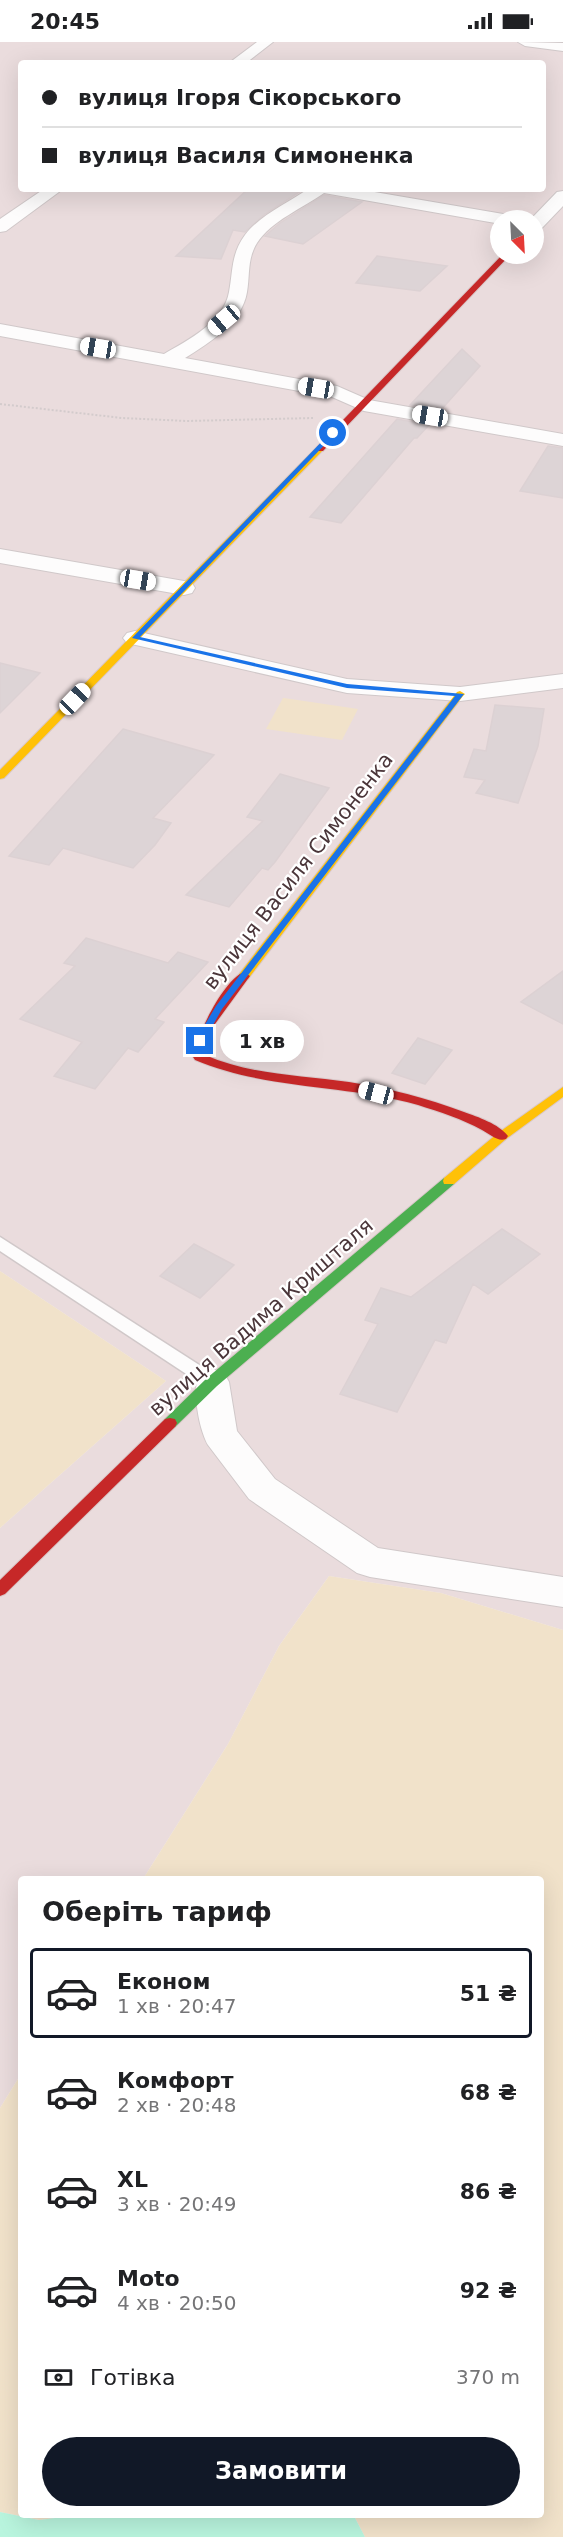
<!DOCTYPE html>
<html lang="uk">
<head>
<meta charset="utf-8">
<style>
	body { margin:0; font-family:"DejaVu Sans",sans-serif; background:#f2f2f2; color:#202124; height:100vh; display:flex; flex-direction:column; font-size:22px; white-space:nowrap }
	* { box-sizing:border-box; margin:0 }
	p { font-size:20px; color:#757577 }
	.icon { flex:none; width:33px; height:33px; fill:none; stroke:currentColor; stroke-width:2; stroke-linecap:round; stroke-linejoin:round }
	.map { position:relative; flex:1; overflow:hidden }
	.sheet { position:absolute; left:18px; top:1834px; width:526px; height:642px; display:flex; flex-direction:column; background:#fff; border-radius:6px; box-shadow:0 6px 24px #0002 }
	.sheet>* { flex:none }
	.top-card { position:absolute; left:18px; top:18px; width:528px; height:132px; border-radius:6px; box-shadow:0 6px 24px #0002; display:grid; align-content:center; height:132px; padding:0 24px; background:#fff }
	.needle { width:39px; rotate:156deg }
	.buttons { position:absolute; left:490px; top:168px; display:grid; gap:12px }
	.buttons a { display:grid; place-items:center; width:54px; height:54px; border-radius:50%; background:#fff; box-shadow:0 6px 24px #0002; font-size:30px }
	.end { position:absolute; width:27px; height:27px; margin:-14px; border:8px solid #1a73e8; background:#fff; box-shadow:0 0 0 3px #fff }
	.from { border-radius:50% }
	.bubble { position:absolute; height:42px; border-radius:21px; background:#fff; box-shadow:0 6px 24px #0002; font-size:20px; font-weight:700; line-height:42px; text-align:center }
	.car { position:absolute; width:18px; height:36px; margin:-18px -9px; border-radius:8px; box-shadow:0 0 4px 2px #0007; background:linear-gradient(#fff 24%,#345 0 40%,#fff 0 76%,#345 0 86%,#fff 0) }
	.top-card b { display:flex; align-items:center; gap:21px; height:57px; font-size:22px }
	.top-card b+b { border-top:2px solid #e0e0e0 }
	.top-card i { width:15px; height:15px; background:#202124 }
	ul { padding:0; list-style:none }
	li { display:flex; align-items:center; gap:18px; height:90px; margin:0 12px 9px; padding:0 12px; border:3px solid transparent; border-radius:6px }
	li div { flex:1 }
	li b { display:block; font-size:22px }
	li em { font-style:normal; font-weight:700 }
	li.selected { border-color:#111827 }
	li>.icon { width:54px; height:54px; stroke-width:1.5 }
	h2 { padding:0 24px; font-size:27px; line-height:72px }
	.pay { display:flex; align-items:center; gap:15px; height:66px; padding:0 24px; font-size:22px }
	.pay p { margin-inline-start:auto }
	.button { display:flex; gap:12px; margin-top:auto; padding:12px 24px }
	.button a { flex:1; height:69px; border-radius:36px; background:#111827; color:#fff; font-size:24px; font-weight:700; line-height:69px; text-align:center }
	.status { display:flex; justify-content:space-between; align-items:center; height:42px; padding:0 30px; background:#fff; direction:ltr }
	.status svg { height:16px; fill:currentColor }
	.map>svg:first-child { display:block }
</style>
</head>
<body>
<div class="status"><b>20:45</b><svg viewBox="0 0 49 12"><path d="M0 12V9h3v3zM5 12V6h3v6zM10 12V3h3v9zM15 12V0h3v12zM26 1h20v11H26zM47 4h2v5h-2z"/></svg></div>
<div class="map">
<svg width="563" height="2495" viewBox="0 0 563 2495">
	<rect width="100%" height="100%" fill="#f3eced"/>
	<path fill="#eadcdd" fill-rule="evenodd" d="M0,0H563V1588L441,1551L329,1534L279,1604L228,1702L143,1837L21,1838V2032L0,2066V1486L166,1339L0,1229ZM21,21H543V147H21ZM501,178H534V212H501Z"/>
	<path fill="#f1e2ca" d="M283,656H284L358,667L342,698L266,687Z
		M0,1229L166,1339L0,1486Z
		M329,1534L441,1551L563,1588V2495H365L354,2474H542V1838L143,1837L228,1702L279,1604Z
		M21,2032V2474H71L39,2478L0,2470V2066Z"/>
	<path fill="#b9f5de" d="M0,2470L39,2478L71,2474H354L365,2495H0Z"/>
	<path fill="#ddd4d6" stroke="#dcd1d3" stroke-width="1.5" d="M248,147V149L251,147H304L265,172L245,190L233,188L221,217L176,214Z
		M324,153L362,160L303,202L265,194L280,181Z
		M377,214L447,224L420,249L356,241Z
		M462,307L480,324L441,368L410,363Z
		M397,377L429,383L417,396H414L341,481L310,475Z
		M548,404L563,406V456L520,449Z
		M0,621L40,631L0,671Z
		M495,663L544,667L538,704L518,761L476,751L485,738L464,735L474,707L486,709Z
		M123,687L214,713L153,776L171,781L155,803L133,826L63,806L49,823L9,814Z
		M280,732L329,746L275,820L268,828L262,826L229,865L186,853L263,779L247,775Z
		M86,896L168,921L178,910L208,920L155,977L164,980L138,1010L128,1006L95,1047L54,1034L82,1000L20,977L75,924L64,921Z
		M563,929V982L521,960Z
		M418,996L452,1008L425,1042L392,1031Z
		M502,1187L540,1212L488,1252L473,1242L446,1301L435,1298L397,1370L340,1352L378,1282L365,1278L381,1246L411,1255Z
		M194,1202L234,1223L200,1256L160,1234Z"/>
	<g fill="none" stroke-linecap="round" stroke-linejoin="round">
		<g stroke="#d0c8c9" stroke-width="3">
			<path id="lane" d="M0,1195L218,1335L221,1340L218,1345H206L0,1209Z"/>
		</g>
		<g stroke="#d0c8c9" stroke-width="2">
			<path id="street" d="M257,0H273L246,21H229Z
				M518,0L563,1V9L525,4Z
				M44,147H63L6,189L0,190V177Z
				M308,147H357L509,173L518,178H501V182L324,151C303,166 271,179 257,201C247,217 250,233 247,250C242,281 209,301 185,316L337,344L369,358L563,392V404L364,369L332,355L0,294V282L164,312C188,298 224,280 229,250C233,229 231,212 245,193C260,173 288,161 308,147Z
				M563,149V164L540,188L534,189V178H530L557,150Z
				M0,507L184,539L192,541L195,546L192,551L184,553L0,521Z
				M135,589L347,637L460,645L563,632V646L460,659L347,651L127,601L123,596L127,591Z
				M212,1327L224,1331L229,1340L237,1389L275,1437L378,1506L563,1535V1565L370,1535L357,1531L249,1457L208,1403C199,1387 191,1346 200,1331Z"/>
		</g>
		<g stroke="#d9c8c9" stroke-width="2">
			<path id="fast" d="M449,1135L455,1139L454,1142L217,1344L175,1385H165L163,1381L165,1377L207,1336L444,1136Z"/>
		</g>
		<g stroke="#d9c8c9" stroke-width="2">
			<path id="slow" d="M317,405L324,407L4,736L0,737V728Z
				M460,649L465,652L463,654L248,937H240L238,934L240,931L457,650Z
				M563,1045V1055L506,1097L454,1142H444L443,1139L444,1136L498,1091Z"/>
		</g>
		<g stroke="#d9c8c9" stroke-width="2">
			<path id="jam" d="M503,212H511L323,409H317V405Z
				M244,930L250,934L215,982L205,1013C251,1033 300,1033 349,1040C388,1046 427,1056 464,1070C478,1075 499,1082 508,1094L506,1097C497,1100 490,1092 482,1088C462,1077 440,1070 418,1063C345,1042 266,1048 195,1018L193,1015C196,994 224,937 244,930Z
				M170,1376L175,1377L177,1381L175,1385L5,1552L0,1554V1538L165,1377Z"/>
		</g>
		<path stroke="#d3cbcc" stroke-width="2" stroke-dasharray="2 2" stroke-linecap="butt" d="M0,362L122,376L187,379L313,376"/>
		<use href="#lane" fill="#fdfcfc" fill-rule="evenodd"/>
		<use href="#street" fill="#fdfcfc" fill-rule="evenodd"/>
		<use href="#fast" fill="#4caf50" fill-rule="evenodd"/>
		<use href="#slow" fill="#ffc107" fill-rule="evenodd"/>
		<use href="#jam" fill="#c62828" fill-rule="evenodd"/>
	</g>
	<path fill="#1a73e8" d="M331,390L336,391L140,595L347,642L464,652L222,967L203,1001H200L195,999L216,964L455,654L347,646L132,596Z"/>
	<g text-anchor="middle" stroke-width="4.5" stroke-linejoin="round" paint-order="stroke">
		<g font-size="21" fill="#4b363a" stroke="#fff">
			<text transform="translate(298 829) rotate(-52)" y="7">вулиця Василя Симоненка</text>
			<text transform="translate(261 1275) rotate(-41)" y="7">вулиця Вадима Кришталя</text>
		</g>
	</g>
</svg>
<div class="buttons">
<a><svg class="needle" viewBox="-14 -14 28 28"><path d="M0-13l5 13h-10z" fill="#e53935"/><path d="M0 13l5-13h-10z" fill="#757577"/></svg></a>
</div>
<i class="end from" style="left:333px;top:391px"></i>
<i class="end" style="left:200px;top:999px"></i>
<div class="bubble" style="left:220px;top:978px;width:84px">1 хв</div>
<i class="car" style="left:224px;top:278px;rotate:230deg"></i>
<i class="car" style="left:98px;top:306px;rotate:280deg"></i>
<i class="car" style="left:316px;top:346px;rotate:280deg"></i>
<i class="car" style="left:430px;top:374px;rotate:280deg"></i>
<i class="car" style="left:138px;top:538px;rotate:100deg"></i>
<i class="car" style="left:75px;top:657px;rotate:44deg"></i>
<i class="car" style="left:376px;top:1051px;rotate:285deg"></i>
<div class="top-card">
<b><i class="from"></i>вулиця Ігоря Сікорського</b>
<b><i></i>вулиця Василя Симоненка</b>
</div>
<section class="sheet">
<h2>Оберіть тариф</h2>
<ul>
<li class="selected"><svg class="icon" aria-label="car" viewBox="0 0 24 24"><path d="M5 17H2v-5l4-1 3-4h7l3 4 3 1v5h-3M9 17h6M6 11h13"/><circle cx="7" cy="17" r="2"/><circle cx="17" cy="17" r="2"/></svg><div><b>Економ</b><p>1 хв · 20:47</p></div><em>51 ₴</em></li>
<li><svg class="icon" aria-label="car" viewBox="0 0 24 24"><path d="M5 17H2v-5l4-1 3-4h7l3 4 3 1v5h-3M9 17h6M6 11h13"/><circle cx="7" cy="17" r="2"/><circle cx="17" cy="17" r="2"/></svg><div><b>Комфорт</b><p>2 хв · 20:48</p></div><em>68 ₴</em></li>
<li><svg class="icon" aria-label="car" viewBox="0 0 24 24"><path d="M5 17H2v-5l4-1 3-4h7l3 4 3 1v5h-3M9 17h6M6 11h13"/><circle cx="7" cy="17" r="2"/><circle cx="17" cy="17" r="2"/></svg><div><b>XL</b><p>3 хв · 20:49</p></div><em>86 ₴</em></li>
<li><svg class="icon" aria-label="car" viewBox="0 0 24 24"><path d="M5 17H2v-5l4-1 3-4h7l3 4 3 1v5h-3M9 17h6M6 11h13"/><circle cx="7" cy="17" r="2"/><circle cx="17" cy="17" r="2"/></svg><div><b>Moto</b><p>4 хв · 20:50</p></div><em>92 ₴</em></li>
</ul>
<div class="pay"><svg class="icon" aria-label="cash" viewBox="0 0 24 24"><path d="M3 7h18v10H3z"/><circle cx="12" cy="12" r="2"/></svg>Готівка<p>370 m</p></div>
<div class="button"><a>Замовити</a></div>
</section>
</div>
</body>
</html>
